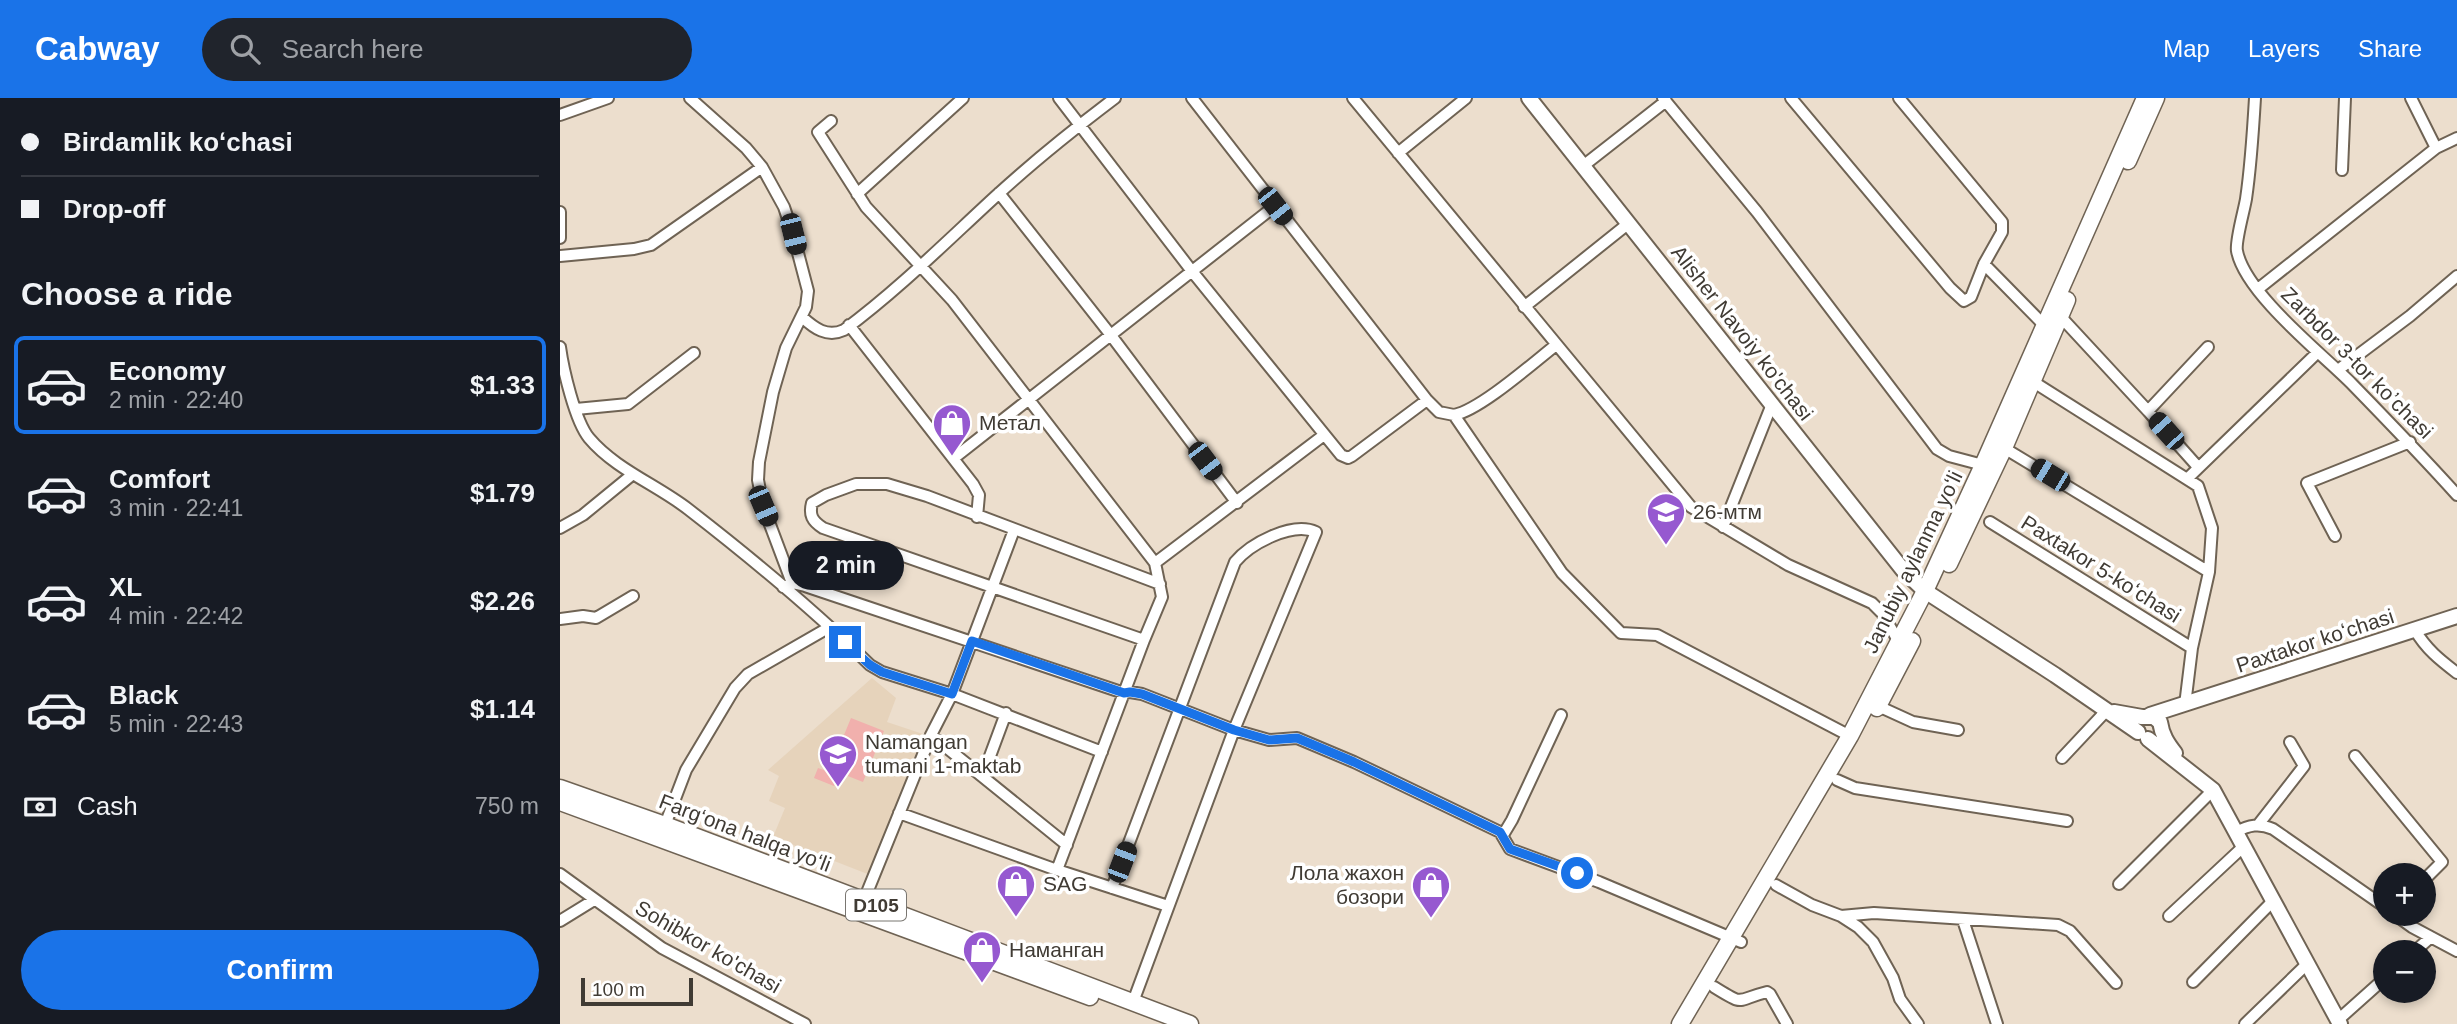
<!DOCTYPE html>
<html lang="en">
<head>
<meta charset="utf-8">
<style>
	body { margin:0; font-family:Helvetica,sans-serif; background:#20242c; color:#f1f3f6; height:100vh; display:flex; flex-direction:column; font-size:26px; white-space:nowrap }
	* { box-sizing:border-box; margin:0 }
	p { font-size:23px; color:#9ea1a6 }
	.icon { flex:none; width:38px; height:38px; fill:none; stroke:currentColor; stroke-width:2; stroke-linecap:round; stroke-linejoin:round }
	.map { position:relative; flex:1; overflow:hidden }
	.panel { display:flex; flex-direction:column; background:#171b24; width:560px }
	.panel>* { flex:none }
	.guide { display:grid; align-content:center; height:154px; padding:0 21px; background:#171b24 }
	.buttons { position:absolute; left:1813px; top:765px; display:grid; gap:14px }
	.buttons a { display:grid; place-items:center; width:63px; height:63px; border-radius:50%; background:#171b24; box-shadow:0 4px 10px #0003; font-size:35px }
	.scale { position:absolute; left:21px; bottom:18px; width:112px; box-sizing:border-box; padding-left:7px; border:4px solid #403b34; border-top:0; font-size:19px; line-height:24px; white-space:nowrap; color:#403b34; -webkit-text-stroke:5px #fff; paint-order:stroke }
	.end { position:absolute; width:32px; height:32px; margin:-16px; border:9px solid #1a73e8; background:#fff; box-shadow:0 0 0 4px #fff }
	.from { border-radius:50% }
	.bubble { position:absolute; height:49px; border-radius:24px; background:#171b24; box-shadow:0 4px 10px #0003; font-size:23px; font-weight:700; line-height:49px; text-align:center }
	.car { position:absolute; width:21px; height:42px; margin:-21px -10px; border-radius:9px; box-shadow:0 0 5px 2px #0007; background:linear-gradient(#222 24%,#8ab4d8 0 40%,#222 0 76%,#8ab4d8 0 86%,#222 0) }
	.guide b { display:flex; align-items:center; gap:24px; height:66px; font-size:26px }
	.guide b+b { border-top:2px solid #363941 }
	.guide i { width:18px; height:18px; background:#f1f3f6 }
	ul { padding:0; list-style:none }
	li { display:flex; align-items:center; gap:21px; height:98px; margin:0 14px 10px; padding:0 7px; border:4px solid transparent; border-radius:10px }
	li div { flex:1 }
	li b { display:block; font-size:26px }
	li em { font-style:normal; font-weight:700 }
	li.active { border-color:#1a73e8 }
	li>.icon { width:63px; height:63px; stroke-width:1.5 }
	h2 { padding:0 21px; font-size:32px; line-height:84px }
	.pay { display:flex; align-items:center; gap:18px; height:77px; padding:0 21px; font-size:26px }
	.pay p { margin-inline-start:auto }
	.cta { display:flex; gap:14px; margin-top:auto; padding:14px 21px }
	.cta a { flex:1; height:80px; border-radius:42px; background:#1a73e8; color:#fff; font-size:28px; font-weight:700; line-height:80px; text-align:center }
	header { display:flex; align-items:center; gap:42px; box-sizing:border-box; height:98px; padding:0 35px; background:#1a73e8; color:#fff }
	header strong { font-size:33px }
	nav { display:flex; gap:38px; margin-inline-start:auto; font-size:24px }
	.search { width:490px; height:63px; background:#20242c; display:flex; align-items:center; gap:18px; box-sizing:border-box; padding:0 24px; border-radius:38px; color:#9ea1a6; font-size:26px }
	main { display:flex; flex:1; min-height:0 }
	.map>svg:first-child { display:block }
</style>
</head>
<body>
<header>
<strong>Cabway</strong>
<div class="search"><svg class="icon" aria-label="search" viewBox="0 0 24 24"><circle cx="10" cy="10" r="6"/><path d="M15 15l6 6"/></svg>Search here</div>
<nav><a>Map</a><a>Layers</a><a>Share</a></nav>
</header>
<main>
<section class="panel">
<div class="guide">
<b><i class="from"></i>Birdamlik koʻchasi</b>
<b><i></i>Drop-off</b>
</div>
<h2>Choose a ride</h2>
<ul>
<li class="active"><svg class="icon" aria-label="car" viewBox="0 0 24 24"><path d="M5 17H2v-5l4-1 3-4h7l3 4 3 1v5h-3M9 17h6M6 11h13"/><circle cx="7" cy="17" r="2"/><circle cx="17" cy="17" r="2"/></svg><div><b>Economy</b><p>2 min · 22:40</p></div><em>$1.33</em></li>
<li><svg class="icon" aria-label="car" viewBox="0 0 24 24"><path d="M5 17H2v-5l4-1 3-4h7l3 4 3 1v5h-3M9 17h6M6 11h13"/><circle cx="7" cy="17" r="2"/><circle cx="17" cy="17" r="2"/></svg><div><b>Comfort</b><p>3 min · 22:41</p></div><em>$1.79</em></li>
<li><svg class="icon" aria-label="car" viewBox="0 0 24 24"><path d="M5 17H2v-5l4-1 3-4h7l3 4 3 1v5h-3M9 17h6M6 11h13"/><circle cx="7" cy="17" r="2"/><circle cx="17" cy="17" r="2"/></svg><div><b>XL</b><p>4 min · 22:42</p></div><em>$2.26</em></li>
<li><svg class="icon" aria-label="car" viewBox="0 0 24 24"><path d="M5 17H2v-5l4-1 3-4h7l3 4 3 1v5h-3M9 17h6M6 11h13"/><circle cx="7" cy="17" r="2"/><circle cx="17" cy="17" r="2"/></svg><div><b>Black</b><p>5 min · 22:43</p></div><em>$1.14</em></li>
</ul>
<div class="pay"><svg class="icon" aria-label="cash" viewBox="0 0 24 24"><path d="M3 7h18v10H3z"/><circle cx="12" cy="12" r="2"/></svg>Cash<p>750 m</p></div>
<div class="cta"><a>Confirm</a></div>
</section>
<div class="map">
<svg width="1897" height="926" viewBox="0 0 1897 926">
	<rect width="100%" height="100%" fill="#ecdecd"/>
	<path fill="#e6d3bb" d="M312,580L336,600L327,624L363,636L310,777L213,739L225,710L209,703L219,678L208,672Z"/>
	<path fill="#f1b0ad" d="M291,620L324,633L303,684L270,671Z
		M258,670L278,677L274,688L254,680Z"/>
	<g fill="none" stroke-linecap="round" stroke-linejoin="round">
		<g stroke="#6f6354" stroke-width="14">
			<path id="minor" d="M130,0L186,50L202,69L224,109L233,136L248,193L246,209L226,250L213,294L199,364L198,382L203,408L232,485
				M499,0L631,172L781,357L788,360L792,358L867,302L879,314L894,317
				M632,0L867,302
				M793,0L1131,409L1228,467L1312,505L1322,515L1339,544
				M1103,0L1197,114L1377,351L1389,358L1423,367
				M1231,0L1390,190L1404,203L1411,199L1424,166
				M1339,0L1442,124V134L1424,166L1484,227
				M1695,0C1693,34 1691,67 1686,101C1684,113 1675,144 1677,153C1685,195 1761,255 1791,285C1827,322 1863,359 1897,397
				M1851,0L1876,50
				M0,17L48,0
				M271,23L258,34L306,109L392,202L595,465L602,499L584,542L497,772
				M838,55L906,0
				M1023,68L1106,3
				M1782,72L1785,0
				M439,95L550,236L677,405
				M297,96L403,0
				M0,114V140
				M0,158L74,151L91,147L202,69
				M1698,191L1876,50L1897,40
				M964,209L1069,125
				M1500,218L1588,313L1648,249
				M242,219C254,230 267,240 284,232C338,192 387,143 436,98C474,63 514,31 555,0
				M289,227L413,386L419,397L417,419
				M996,247C973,265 920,312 894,317L1002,475L1061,535L1097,537L1290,638
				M0,249C3,271 15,323 29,340C55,371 97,387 128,411C190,459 255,513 310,567L322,574L392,596L542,654
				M1778,272L1850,218L1897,178
				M1472,283L1638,388L1652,430L1649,474L1632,550L1625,607
				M16,311L68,306L134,255
				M1588,313L1638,369
				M1444,350L1649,474
				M394,360L715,108
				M1628,380L1757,255
				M1430,424L1632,550
				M1163,429L1212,306
				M0,430L23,417L73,376
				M1775,438L1747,385L1850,344
				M595,465L764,337
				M223,489L232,485L245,488L564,595L570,594L582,596L674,632L709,642L737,640L794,664L940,734L950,751L1039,784L1181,844
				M0,521L23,518L36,520L73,498
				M1855,532C1866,551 1880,562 1897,575
				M584,542L263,430C252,423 249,417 252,405L266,397L296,386H327L367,398L600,486
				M1318,608L1353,624L1398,632
				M371,637L507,747
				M1795,658L1882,764L1864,782
				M1502,660L1547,612
				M423,677L446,615
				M1277,682L1295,690L1507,723
				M339,715L497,772L608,808
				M105,727L126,672L175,590L188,576L268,530
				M1698,727L1744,668L1730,644
				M1676,734C1689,727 1699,725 1713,731L1825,809
				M943,737L952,722L1001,617
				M0,776L102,850L245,926
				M1559,786L1653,692
				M1216,787L1252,807L1281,818L1298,829L1313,844L1333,880L1340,901L1358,926
				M552,790L675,464C690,446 732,423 756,434L674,632L573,904
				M304,802L371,637L392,596L454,432
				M1834,816L1852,829L1897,853
				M1281,818L1314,815L1498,827L1510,833L1556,885
				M1609,818L1683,749
				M1403,822L1437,926
				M0,823L34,802
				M1854,854L1871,839
				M1633,884L1713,803
				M1154,889C1186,909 1175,902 1207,894L1210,896L1227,926
				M1778,922L1825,880
				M1685,926L1747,866"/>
		</g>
		<g stroke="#6f6354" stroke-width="18">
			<path id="major" d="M969,0L1343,472L1365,493L1495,577L1578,634
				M1554,614L1582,619H1594L1600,624C1602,637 1607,645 1615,655
				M1590,617L1897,518
				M1588,641L1653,692L1780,926"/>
		</g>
		<g stroke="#6f6354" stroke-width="19">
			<path id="highway" d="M1568,63L1596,0
				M1389,466L1444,350L1507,202
				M1317,610L1352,543
				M0,690L105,727L630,926
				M0,704L530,899
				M1120,926L1290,638L1365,493L1423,367L1585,0"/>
		</g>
		<use href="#minor" stroke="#fff" stroke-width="10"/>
		<use href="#major" stroke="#fff" stroke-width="14"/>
		<use href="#highway" stroke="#fff" stroke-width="16"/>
	</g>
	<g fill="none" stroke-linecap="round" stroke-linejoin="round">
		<path stroke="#1a73e8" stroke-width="9" d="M285,544L310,567L322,574L392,596L412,543L564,595L570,594L582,596L674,632L709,642L737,640L794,664L940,734L950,751L1017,775"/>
	</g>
	<defs>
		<g id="shop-pin" transform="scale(2.0125)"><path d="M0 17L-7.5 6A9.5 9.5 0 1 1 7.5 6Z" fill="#9659d0" stroke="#fff"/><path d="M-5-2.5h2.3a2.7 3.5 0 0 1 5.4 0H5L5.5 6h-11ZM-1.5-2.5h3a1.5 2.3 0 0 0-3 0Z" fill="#fff"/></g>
		<g id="school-pin" transform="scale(2.0125)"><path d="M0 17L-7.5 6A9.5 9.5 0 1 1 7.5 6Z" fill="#9659d0" stroke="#fff"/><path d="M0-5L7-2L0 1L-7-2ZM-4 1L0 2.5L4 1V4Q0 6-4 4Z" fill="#fff"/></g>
	</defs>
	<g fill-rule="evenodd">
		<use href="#shop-pin" x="392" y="325"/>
		<use href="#school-pin" x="1106" y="414"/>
		<use href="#school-pin" x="278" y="656"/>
		<use href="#shop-pin" x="456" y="786"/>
		<use href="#shop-pin" x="871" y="787"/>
		<use href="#shop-pin" x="422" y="852"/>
	</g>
	<g text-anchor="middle" stroke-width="7" stroke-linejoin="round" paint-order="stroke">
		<rect fill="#fff" stroke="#797671" stroke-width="2" x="286" y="791.5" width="60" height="31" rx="5"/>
		<g font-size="19" font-weight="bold" fill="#403b34">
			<text x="316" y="814">D105</text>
		</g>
		<g font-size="21" fill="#403b34" stroke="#fff">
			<text transform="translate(1182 235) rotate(52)" y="7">Alisher Navoiy ko'chasi</text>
			<text transform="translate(1797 265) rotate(45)" y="7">Zarbdor 3-tor koʼchasi</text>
			<text transform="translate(1353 464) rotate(-64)" y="7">Janubiy aylanma yoʻli</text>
			<text transform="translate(1541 471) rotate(32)" y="7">Paxtakor 5-koʻchasi</text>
			<text transform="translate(1755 543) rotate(-18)" y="7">Paxtakor koʻchasi</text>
			<text transform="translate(185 735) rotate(21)" y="7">Farg‘ona halqa yo‘li</text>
			<text transform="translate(148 849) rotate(30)" y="7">Sohibkor ko'chasi</text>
		</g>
		<g font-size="21" fill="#403b34" stroke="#fff" text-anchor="start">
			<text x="419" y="332">Метал</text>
			<text x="1133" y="421">26-мтм</text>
			<text x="305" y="651">Namangan<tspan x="305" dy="24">tumani 1-maktab</tspan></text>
			<text x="844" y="782" text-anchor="end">Лола жахон<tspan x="844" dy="24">бозори</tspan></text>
			<text x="483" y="793">SAG</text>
			<text x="449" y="859">Наманган</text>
		</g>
	</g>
</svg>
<div class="buttons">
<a>+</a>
<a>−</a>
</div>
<div class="scale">100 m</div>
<i class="end from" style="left:1017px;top:775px"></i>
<i class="end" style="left:285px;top:544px"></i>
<div class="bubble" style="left:228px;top:443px;width:116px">2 min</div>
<i class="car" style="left:715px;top:108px;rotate:142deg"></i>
<i class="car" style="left:233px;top:136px;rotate:166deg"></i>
<i class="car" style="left:1606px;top:333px;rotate:318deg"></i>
<i class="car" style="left:645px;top:363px;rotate:143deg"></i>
<i class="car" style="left:1490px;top:377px;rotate:301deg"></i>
<i class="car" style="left:203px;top:408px;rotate:157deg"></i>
<i class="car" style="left:562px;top:764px;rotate:21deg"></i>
</div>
</main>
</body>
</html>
